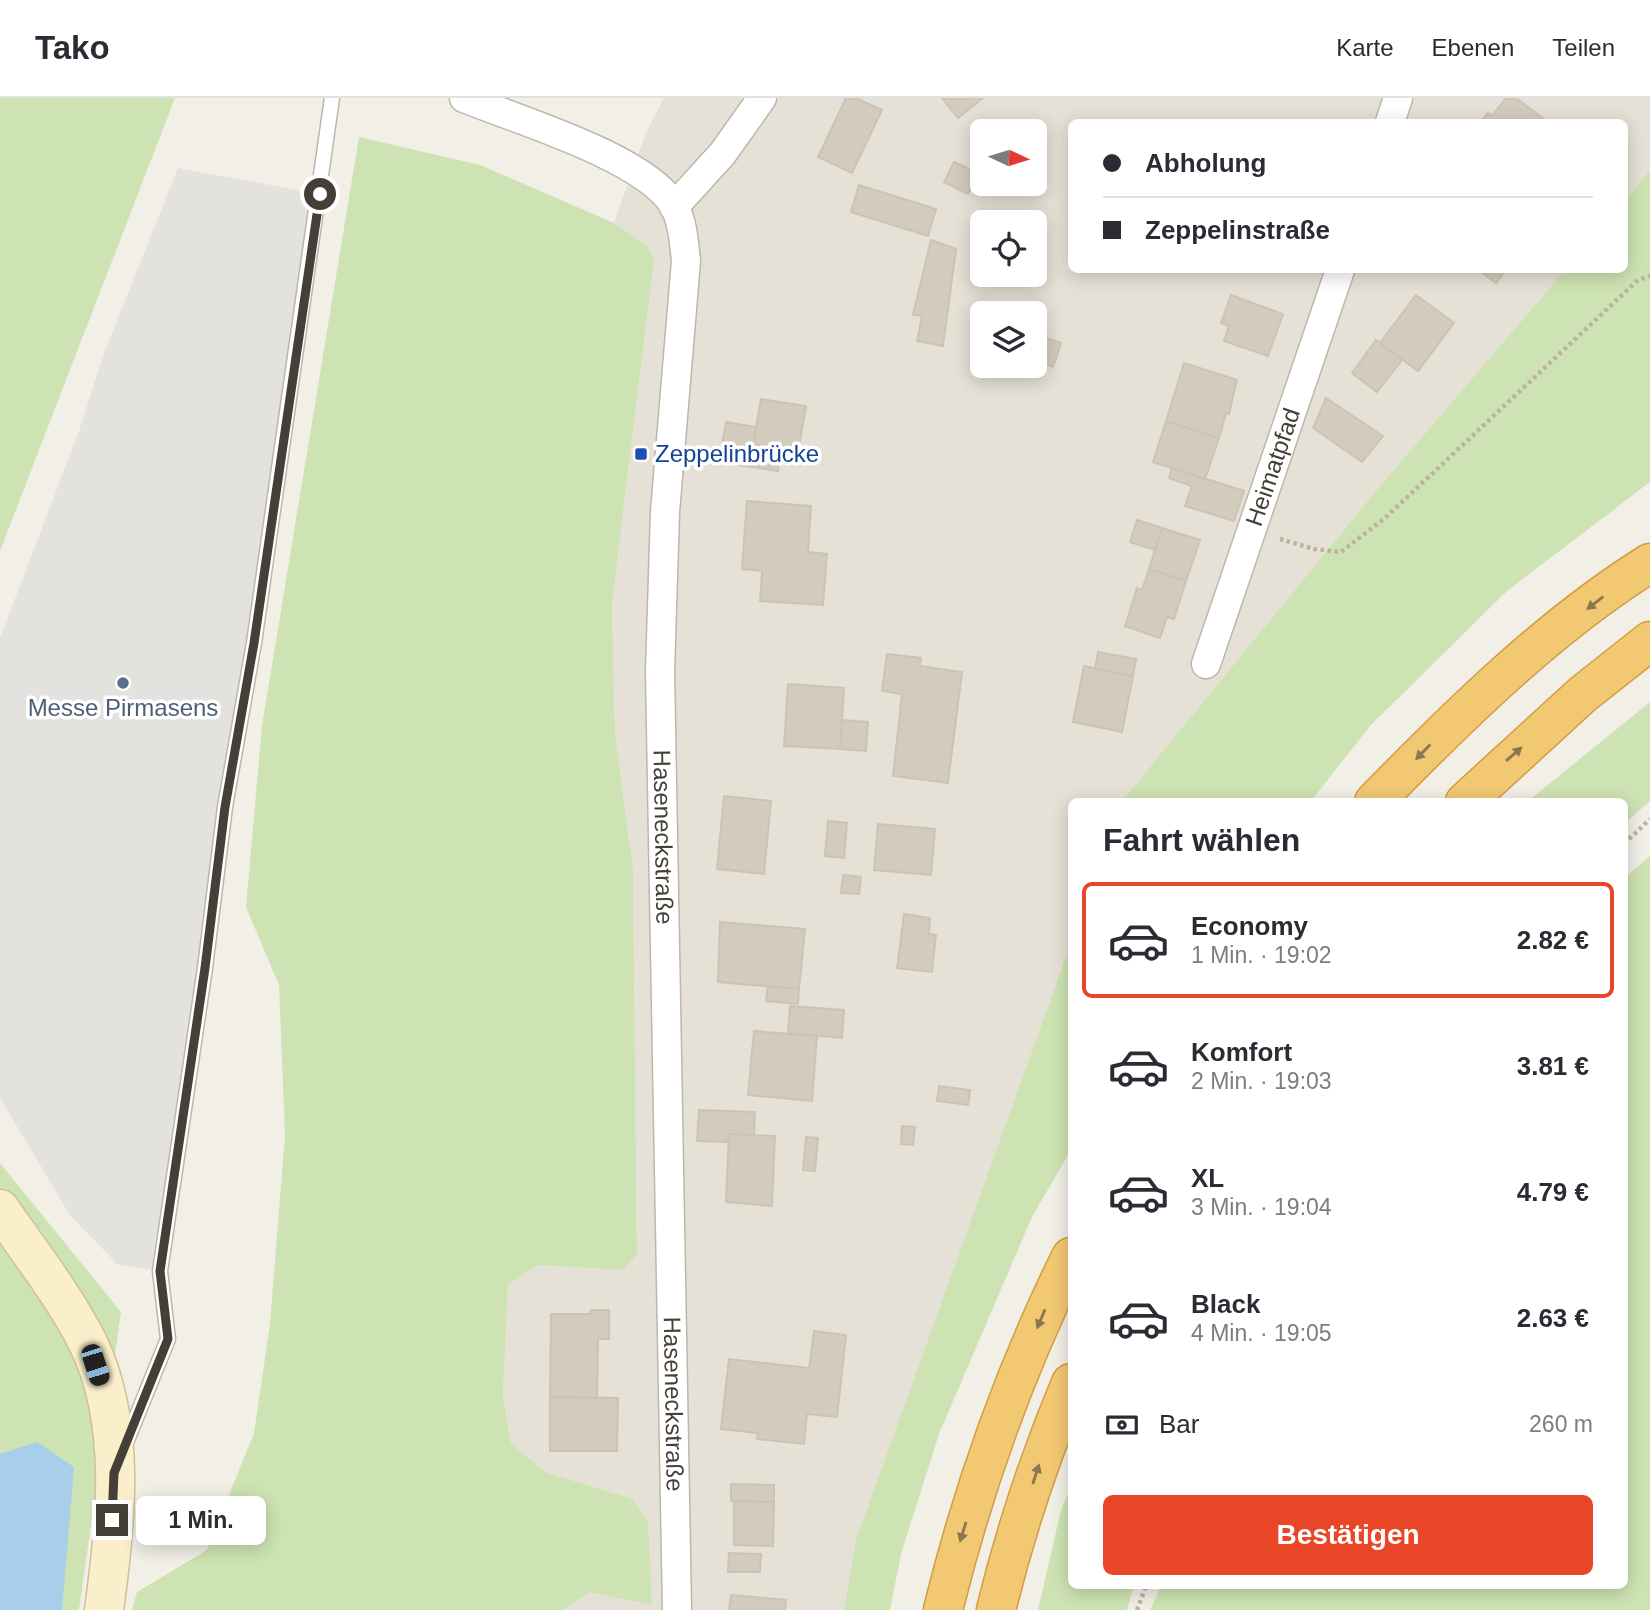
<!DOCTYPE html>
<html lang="de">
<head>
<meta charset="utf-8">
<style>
	body { margin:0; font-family:Helvetica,sans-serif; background:#f2f2f3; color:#2b2b33; height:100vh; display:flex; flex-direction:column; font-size:26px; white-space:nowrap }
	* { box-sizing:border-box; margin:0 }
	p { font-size:23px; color:#7c7c81 }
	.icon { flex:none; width:38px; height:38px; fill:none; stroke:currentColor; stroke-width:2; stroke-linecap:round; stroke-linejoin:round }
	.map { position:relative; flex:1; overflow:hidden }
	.side { position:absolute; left:1068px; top:700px; width:560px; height:791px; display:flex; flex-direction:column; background:#fff; border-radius:10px; box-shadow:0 4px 18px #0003 }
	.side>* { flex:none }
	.banner { position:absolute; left:1068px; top:21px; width:560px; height:154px; border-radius:10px; box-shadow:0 4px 18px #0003; display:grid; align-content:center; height:154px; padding:0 35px; background:#fff }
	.needle { width:46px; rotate:94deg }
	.fabs { position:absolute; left:970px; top:21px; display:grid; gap:14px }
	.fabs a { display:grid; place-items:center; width:77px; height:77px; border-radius:10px; background:#fff; box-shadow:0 4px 18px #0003; font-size:35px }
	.end { position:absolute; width:32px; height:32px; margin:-16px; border:9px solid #453f37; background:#fff; box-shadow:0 0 0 4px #fff }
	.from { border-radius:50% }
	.bubble { position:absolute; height:49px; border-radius:10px; background:#fff; box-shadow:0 4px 18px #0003; font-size:23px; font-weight:600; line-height:49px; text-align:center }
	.car { position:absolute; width:21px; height:42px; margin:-21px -10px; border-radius:9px; box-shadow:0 0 5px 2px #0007; background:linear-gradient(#222 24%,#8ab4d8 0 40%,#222 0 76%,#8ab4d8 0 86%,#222 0) }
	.banner b { display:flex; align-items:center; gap:24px; height:66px; font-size:26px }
	.banner b+b { border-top:2px solid #e1e1e2 }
	.banner i { width:18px; height:18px; background:#2b2b33 }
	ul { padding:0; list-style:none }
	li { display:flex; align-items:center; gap:21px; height:116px; margin:0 14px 10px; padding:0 21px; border:4px solid transparent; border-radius:10px }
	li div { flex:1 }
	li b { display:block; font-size:26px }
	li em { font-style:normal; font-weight:600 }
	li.selected { border-color:#e94628 }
	li>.icon { width:63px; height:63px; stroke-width:1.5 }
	h2 { padding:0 35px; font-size:32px; line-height:84px }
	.pay { display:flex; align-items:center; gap:18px; height:77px; padding:0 35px; font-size:26px }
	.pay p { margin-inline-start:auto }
	.cta { display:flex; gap:14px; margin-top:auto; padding:14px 35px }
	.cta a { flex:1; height:80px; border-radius:10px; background:#e94628; color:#fff; font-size:28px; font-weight:600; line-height:80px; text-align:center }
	header { display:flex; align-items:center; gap:42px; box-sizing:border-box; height:98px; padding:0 35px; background:#fff; border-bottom:2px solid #e1e1e2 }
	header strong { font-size:33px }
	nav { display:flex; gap:38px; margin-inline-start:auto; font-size:24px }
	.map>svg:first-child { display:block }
</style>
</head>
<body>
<header>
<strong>Tako</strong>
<nav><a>Karte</a><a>Ebenen</a><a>Teilen</a></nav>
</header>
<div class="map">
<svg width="1650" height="1512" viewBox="0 0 1650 1512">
	<rect width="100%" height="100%" fill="#f2efe7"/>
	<path fill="#e6e1d6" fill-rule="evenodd" d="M664,0H1650V72L1624,103V24H1071V172H1565L1375,394L1122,703L1071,704V846L845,1512H562L590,1494L633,1401L545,1374L511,1345L503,1298L508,1187L538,1167L624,1172L637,1156L633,771L615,635L612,506L654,162L646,148L614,125L646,35ZM982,33H1034V86H982ZM982,124H1034V177H982ZM982,215H1034V268H982Z"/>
	<path fill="#cee3b3" d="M0,0H175L0,453Z
		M359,39L480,67L614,125L647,148L654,162L612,506L615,635L633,771L637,1156L624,1172L538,1167L508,1187L503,1298L511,1345L545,1374L633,1401L648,1425L652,1507L590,1494L562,1512H132L137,1494L207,1452L254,1335L270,1226L285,1037L279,887L246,809L262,628Z
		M1650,72V384L1507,493L1370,628L1311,703H1122L1375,394L1565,172H1624V103Z
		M1650,604V703L1624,726V704L1528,703Z
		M1650,758V1512H1150L1161,1488H1624V780Z
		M1071,845V1052L1032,1119L939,1336L901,1456L890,1512H844L856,1442Z
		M0,1065L121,1214L79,1512H0Z
		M1071,1388V1488H1134L1127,1512H1038L1061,1412Z"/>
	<path fill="#e4e2df" d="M178,70L320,96L160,1173L118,1167L70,1117L0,1000V540L79,333L104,255Z"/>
	<path fill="#a8cfea" d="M37,1344L74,1369L62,1512H0V1356Z"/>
	<path fill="#d3cbbe" stroke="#cdc3b2" stroke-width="2" d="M846,0H856L882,12L852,75L818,59Z
		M942,0H983L958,20Z
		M1506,0H1516L1548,24H1481L1488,15L1492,18Z
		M954,64L978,75L968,96L944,84Z
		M859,87L936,111L928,138L851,114Z
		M931,142L956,151L943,248L917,243L922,218L913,217Z
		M1479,172H1506L1496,185Z
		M1231,197L1283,216L1268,258L1224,243L1229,228L1221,225Z
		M1416,197L1454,225L1418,273L1380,245Z
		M1040,238L1061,245L1053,269L1034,262Z
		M1376,242L1402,262L1377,294L1352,275Z
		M1184,265L1237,282L1229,316L1226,315L1219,340L1166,323Z
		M1326,300L1383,338L1362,364L1313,330Z
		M761,301L806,308L798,354L753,347Z
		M1166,323L1219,340L1205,381L1153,364Z
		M726,324L756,329L753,347L781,351L778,373L719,364Z
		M1172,370L1244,393L1234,423L1185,408L1192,388L1169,380Z
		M747,403L811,408L808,454L827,456L823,507L760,503L762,473L742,471Z
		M1137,422L1162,430L1155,452L1130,444Z
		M1162,430L1200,442L1186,483L1149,471Z
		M1149,471L1186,483L1174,521L1167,519L1160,540L1125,528L1137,490L1142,492Z
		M1098,554L1136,561L1133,578L1095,571Z
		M887,556L921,560L920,568L962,574L948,685L893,678L902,596L882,593Z
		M1084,568L1133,578L1122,634L1073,624Z
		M788,586L844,590L840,651L784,648Z
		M842,622L868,624L866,653L840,651Z
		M724,698L771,703L764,776L717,771Z
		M828,723L847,725L844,760L825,758Z
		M878,726L935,731L931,777L874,772Z
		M843,777L861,779L859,796L841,795Z
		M904,816L930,820L929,836L936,837L932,874L897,870Z
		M720,824L805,831L799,891L718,884Z
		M768,888L799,891L798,906L766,903Z
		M790,908L844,912L842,940L788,935Z
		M754,933L817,938L812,1003L748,997Z
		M939,988L970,992L968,1007L937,1003Z
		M699,1012L755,1014L754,1037L729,1036L728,1044L697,1043Z
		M902,1028L915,1029L913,1047L901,1046Z
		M729,1036L775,1038L772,1108L726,1104Z
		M806,1039L818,1040L815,1073L803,1072Z
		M591,1212H609V1241H598L597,1300L550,1299L551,1216H590Z
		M814,1233L846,1237L837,1319L807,1316L804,1346L757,1341L758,1335L721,1331L729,1261L809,1270Z
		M550,1299L618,1300L617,1353H550Z
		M731,1386L774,1387V1404L731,1403Z
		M734,1403L774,1404L773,1448L734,1447Z
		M729,1455L761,1456L760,1474H728Z
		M731,1497L786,1502L785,1512H729Z"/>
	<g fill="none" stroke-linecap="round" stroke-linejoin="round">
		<g stroke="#bdb7ab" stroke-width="17">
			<path id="lane" d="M125,1347L168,1241L160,1173L205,870L225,709L254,545L332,0"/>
		</g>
		<g stroke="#bdb7ab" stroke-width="31">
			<g id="street">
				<path id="s1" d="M464,0C518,22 643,59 673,106C683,123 684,145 686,163L665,414L660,573L677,1512"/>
				<path d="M1390,24L1398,0"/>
				<path d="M674,109L723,55L762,0"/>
				<path id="s2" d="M1206,566L1340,172"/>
			</g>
		</g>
		<g stroke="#cec19a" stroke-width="41">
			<path id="secondary" d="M0,1111C29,1153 65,1199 88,1245C127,1325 116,1426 104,1512"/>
		</g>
		<g stroke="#d19d43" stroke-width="41">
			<path id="highway" d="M1374,704C1457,619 1549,528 1650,465
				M1465,704L1583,596L1650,543
				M943,1512C973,1390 1015,1272 1071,1159
				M996,1512C1015,1434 1040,1359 1071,1285"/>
		</g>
		<path stroke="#beb29d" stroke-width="4.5" stroke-dasharray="3.5 3.5" stroke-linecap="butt" d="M1280,441L1314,451L1341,454L1385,420L1638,182L1650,178
			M1624,746L1650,721
			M1137,1512L1146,1488"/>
		<use href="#lane" stroke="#fff" stroke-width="14"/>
		<use href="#street" stroke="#fff" stroke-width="28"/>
		<use href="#secondary" stroke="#faefca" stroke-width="38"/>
		<use href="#highway" stroke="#f2c873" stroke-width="38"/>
	</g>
	<defs><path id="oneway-solid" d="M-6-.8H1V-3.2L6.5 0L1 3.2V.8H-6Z" transform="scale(1.75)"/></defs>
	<g fill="#8a764f">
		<use href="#oneway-solid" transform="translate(1595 505) rotate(142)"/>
		<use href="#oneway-solid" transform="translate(1423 654) rotate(134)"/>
		<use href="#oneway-solid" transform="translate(1514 656) rotate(-41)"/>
		<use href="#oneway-solid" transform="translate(1041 1221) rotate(113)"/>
		<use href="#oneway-solid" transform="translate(1036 1376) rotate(-72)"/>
		<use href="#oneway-solid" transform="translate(963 1434) rotate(107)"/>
	</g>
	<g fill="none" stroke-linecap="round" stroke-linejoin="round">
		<path stroke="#453f37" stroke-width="9" d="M112,1422L114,1375L168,1241L160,1173L205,870L225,709L254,545L320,96"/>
	</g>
	<rect fill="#1a4fb4" stroke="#fff" stroke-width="2.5" x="634" y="349" width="14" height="14" rx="3.5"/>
	<circle fill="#5c6f8a" stroke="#fff" stroke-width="2.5" cx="123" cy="585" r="7"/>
	<g text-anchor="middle" stroke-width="7" stroke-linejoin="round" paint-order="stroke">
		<g font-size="24" fill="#164399" stroke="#fff" text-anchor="start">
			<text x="655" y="364">Zeppelinbrücke</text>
		</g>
		<g font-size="24" fill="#453f37" stroke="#fff">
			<text dy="8" stroke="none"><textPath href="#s2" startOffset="208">Heimatpfad</textPath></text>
			<text dy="8" stroke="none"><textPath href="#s1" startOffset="873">Haseneckstraße</textPath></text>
			<text dy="8" stroke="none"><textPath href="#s1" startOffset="1440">Haseneckstraße</textPath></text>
		</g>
		<g font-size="24" fill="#4e5e75" stroke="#fff">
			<text x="123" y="618">Messe Pirmasens</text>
		</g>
	</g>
</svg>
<div class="fabs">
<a><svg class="needle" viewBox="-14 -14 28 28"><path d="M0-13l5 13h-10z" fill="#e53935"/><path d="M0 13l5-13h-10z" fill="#7c7c81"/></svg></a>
<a><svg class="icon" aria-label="locate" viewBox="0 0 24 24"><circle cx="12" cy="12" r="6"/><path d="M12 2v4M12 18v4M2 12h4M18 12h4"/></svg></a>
<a><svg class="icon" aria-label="layers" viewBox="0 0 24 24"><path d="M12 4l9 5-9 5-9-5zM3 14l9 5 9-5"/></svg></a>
</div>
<i class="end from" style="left:320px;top:96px"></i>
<i class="end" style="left:112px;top:1422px"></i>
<div class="bubble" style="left:136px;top:1398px;width:130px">1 Min.</div>
<i class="car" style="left:95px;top:1267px;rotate:162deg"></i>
<div class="banner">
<b><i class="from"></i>Abholung</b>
<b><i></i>Zeppelinstraße</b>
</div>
<section class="side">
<h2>Fahrt wählen</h2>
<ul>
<li class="selected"><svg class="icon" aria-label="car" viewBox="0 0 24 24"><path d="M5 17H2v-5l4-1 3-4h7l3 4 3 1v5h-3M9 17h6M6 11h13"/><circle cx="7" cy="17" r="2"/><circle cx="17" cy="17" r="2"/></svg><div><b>Economy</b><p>1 Min. · 19:02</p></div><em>2.82 €</em></li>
<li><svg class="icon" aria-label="car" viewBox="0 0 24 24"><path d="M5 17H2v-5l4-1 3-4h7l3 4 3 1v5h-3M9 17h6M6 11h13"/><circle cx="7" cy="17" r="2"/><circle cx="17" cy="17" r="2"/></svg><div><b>Komfort</b><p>2 Min. · 19:03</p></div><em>3.81 €</em></li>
<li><svg class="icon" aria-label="car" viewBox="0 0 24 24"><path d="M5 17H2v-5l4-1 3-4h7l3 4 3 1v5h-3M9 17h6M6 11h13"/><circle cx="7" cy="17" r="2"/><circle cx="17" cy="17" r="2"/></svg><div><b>XL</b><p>3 Min. · 19:04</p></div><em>4.79 €</em></li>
<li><svg class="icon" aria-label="car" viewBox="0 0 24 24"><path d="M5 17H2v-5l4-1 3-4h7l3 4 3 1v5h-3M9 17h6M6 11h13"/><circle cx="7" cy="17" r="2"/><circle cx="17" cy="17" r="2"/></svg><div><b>Black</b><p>4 Min. · 19:05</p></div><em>2.63 €</em></li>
</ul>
<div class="pay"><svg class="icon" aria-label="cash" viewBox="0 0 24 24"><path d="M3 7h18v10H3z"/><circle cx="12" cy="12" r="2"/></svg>Bar<p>260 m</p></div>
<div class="cta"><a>Bestätigen</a></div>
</section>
</div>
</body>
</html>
